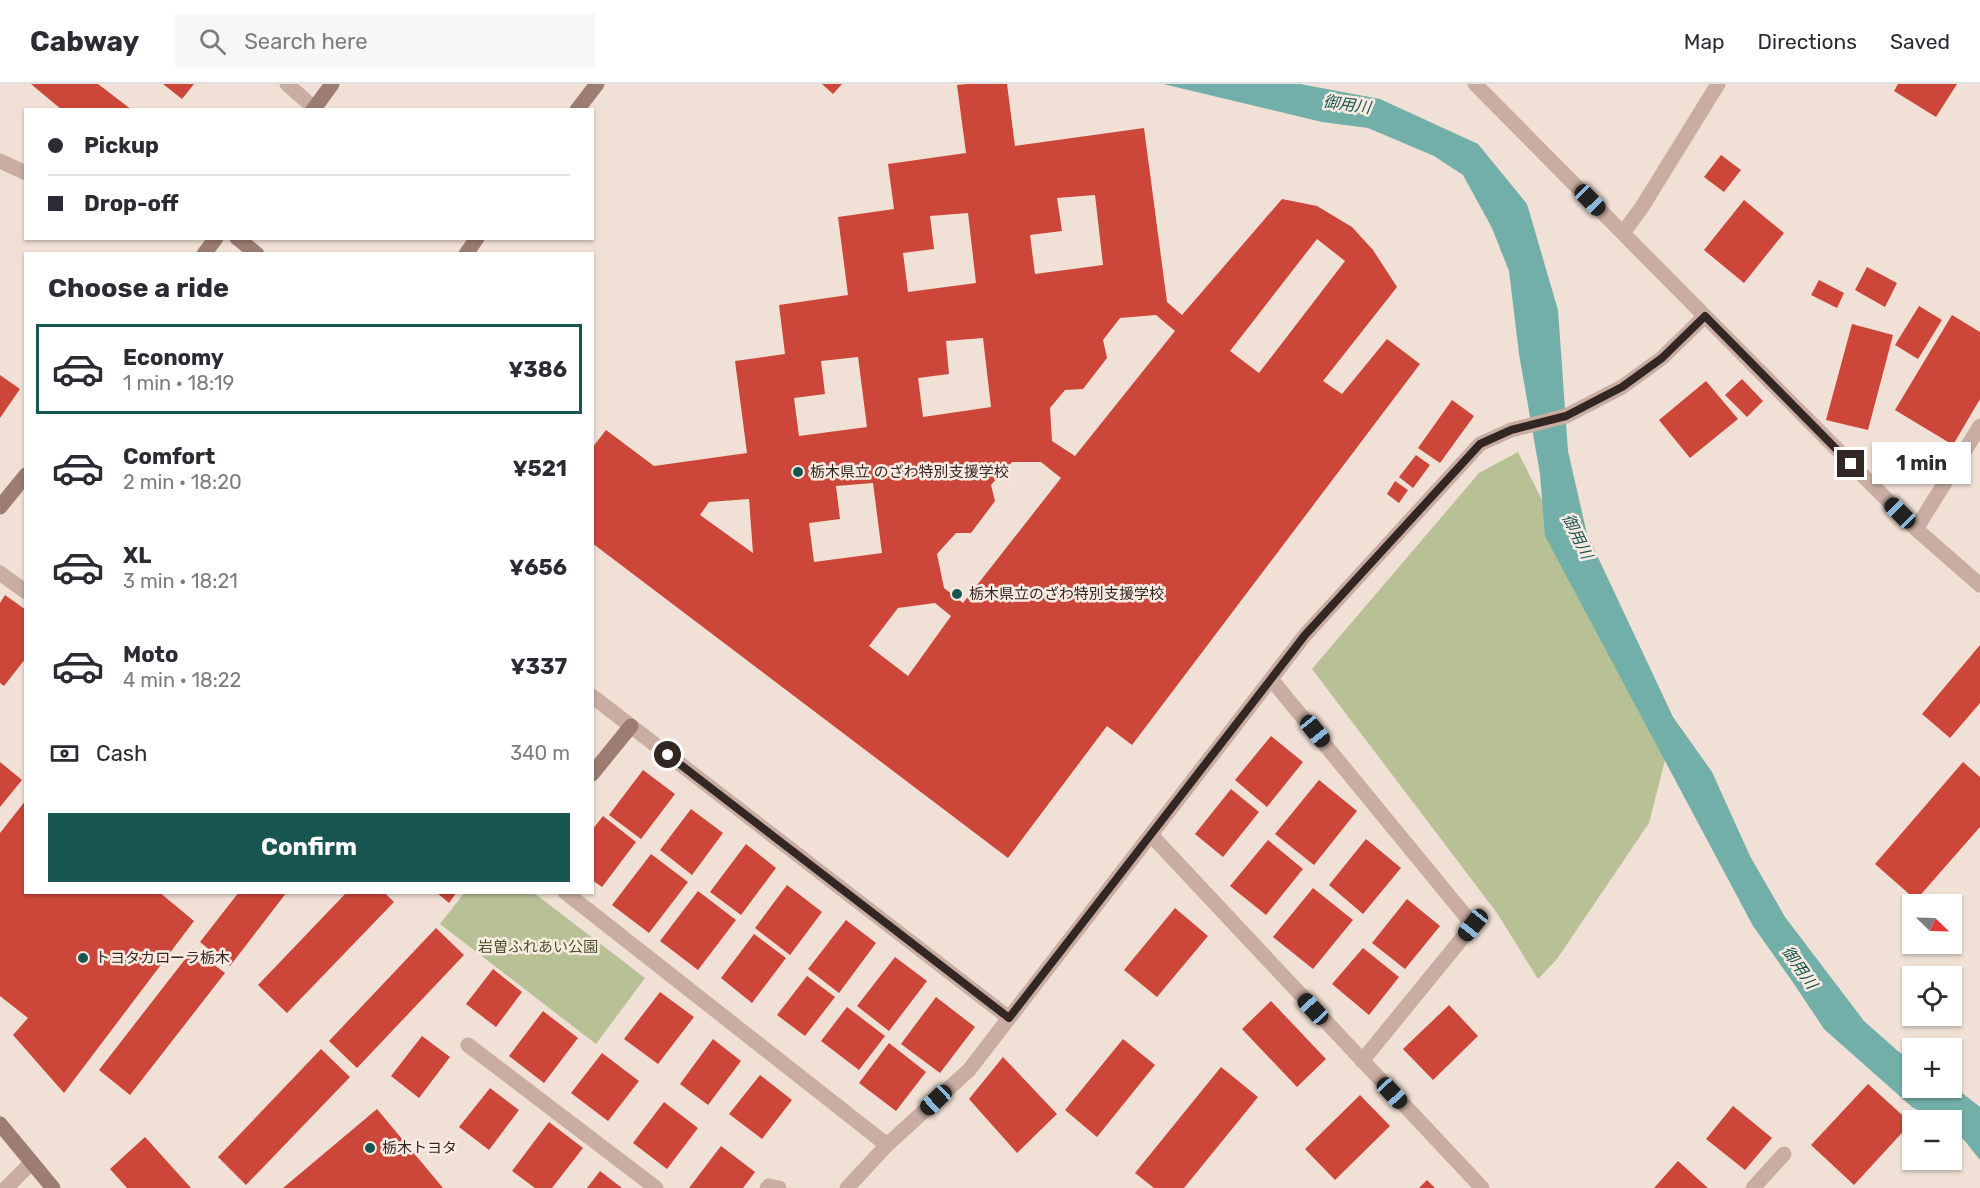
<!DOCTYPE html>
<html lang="en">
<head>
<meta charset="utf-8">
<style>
	body { margin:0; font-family:Rubik,"Noto Sans JP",sans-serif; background:#f7f7f7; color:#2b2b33; height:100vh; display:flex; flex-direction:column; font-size:22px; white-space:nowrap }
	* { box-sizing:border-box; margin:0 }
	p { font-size:20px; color:#7c7c81 }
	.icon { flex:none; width:33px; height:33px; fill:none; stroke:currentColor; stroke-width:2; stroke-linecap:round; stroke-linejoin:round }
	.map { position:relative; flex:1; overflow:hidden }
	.panel { position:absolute; left:24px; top:168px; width:570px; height:642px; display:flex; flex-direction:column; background:#fff; border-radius:0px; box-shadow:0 2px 4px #0004 }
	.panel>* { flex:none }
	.banner { position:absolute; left:24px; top:24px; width:570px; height:132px; border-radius:0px; box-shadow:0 2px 4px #0004; display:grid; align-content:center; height:132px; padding:0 24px; background:#fff }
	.needle { width:39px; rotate:113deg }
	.controls { position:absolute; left:1902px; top:810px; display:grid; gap:12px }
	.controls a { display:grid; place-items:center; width:60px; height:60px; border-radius:0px; background:#fff; box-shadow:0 2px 4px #0004; font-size:30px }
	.end { position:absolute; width:27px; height:27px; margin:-14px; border:8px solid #332724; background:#fff; box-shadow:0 0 0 3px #fff }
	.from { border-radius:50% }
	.bubble { position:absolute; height:42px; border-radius:0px; background:#fff; box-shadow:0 2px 4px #0004; font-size:20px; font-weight:700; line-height:42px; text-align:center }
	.car { position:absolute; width:18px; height:36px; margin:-18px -9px; border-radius:8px; box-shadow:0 0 4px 2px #0007; background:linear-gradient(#222 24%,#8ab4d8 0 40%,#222 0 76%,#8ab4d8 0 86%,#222 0) }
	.banner b { display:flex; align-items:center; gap:21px; height:57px; font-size:22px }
	.banner b+b { border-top:2px solid #e1e1e2 }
	.banner i { width:15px; height:15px; background:#2b2b33 }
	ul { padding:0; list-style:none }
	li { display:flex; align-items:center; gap:18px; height:90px; margin:0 12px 9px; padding:0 12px; border:3px solid transparent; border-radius:0px }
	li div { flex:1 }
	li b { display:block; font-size:22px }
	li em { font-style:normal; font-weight:700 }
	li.on { border-color:#185651 }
	li>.icon { width:54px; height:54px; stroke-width:1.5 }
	h2 { padding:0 24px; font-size:27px; line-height:72px }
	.pay { display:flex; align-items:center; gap:15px; height:66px; padding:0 24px; font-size:22px }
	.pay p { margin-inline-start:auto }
	.action { display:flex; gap:12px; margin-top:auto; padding:12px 24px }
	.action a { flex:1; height:69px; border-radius:0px; background:#185651; color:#fff; font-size:24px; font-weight:700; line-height:69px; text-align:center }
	header { display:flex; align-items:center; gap:36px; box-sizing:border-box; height:84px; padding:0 30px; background:#fff; border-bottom:2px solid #e1e1e2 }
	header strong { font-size:28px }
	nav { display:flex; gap:33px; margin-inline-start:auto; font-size:21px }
	.search { width:420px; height:54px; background:#f7f7f7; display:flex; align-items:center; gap:15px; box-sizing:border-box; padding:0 21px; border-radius:0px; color:#7c7c81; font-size:22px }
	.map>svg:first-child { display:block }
</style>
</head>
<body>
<header>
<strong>Cabway</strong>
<div class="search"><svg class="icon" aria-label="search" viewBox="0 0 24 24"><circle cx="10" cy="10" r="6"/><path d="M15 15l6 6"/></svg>Search here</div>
<nav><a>Map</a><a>Directions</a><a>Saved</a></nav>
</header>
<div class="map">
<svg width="1980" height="1104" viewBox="0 0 1980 1104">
	<rect width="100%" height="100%" fill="#f1e0d5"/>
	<path fill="#b8c195" d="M1518,368L1640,612L1666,672L1649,739L1557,875L1538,895L1497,829L1312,585L1479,389Z
		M465,808L534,809L645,894L596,960L440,840Z"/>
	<path fill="#73afa9" d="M1163,0H1300L1380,15L1478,60L1527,120L1558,226L1568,367L1587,450L1673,633L1712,688L1750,772L1785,833L1864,937L1899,968L1912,976V1004H1952V1001L1980,1023V1076L1956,1046L1952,1044V1036H1937L1912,1023L1824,945L1792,897L1753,842L1545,452L1540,390L1519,270L1509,187L1492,144L1463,91L1434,72L1368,44L1322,38Z"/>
	<path fill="#cc4739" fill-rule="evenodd" d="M31,0H98L132,26H62Z
		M163,0H194L182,15Z
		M822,0H842L833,10Z
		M967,0H1007L1015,62L1144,44L1167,218L1182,231L1282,115L1317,122L1352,143L1373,166L1397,203L1323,297L1342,310L1387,255L1420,280L1132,661L1107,642L1008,774L592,459V364L606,346L654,382L747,369L735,277L785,270L779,221L848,211L838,133L894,125L888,80L966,69L957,1ZM1095,111L1103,181L1035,190L1030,151L1062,147L1057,114ZM968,129L976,199L908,208L903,169L934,165L930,132ZM1317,155L1345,177L1259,289L1230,267ZM1156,231L1175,247L1075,372L1052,357L1050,324L1065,306L1083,305L1107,274L1103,256L1120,234ZM983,254L991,323L923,333L918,294L949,290L946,257ZM858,273L867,343L799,352L794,314L825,310L821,277ZM1012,378H1041L1061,394L963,519L944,504L937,470L956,449H971L995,417L991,401ZM873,399L882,469L814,478L809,439L840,435L836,402ZM749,415L753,469L700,431L709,418ZM935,519L951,532L908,592L869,562L898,524Z
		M1898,0H1957L1936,33L1894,7Z
		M1721,71L1741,86L1724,108L1704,93Z
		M1744,116L1784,149L1744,199L1704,166Z
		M1867,183L1897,199L1885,223L1855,206Z
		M1819,196L1844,209L1837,224L1811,211Z
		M1919,222L1942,236L1918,275L1895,261Z
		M1952,231L1980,248V315L1953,361L1895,326Z
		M1852,240L1893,251L1868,346L1826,336Z
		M0,291L20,305L0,334Z
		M1742,295L1763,317L1747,333L1725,311Z
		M1706,297L1738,335L1690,374L1659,336Z
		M1452,316L1474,332L1440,379L1418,364Z
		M1416,371L1430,381L1413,404L1399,393Z
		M1395,397L1408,406L1399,419L1387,410Z
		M5,511L26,526V574L4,602L0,599V519Z
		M1980,561V619L1950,654L1922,630Z
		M1271,652L1303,678L1267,723L1235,696Z
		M0,678L22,696L0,723Z
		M1963,678L1980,693V743L1916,816L1875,780Z
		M643,686L675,710L641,755L609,731Z
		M1319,696L1357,727L1314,781L1275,750Z
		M1231,705L1259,728L1223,773L1195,750Z
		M26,716V808H159L194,837L64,1009L13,951L28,934L0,912V749Z
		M691,725L723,749L692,791L660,766Z
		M603,732L636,758L602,803L592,796V746Z
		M1366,755L1401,784L1363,830L1329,801Z
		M1268,756L1303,785L1266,831L1230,802Z
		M746,760L776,784L741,831L710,808Z
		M651,770L688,798L649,849L612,821Z
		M787,801L822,828L790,871L755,844Z
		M1313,804L1353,836L1313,885L1273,853Z
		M698,807L736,836L698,886L660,857Z
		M239,808H287L230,882L200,858Z
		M347,808H384L394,818L287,929L258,901Z
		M436,808H457L449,819Z
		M1407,815L1440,842L1405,885L1372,859Z
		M1175,824L1208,852L1157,913L1124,886Z
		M846,836L876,859L839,909L808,885Z
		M436,844L464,871L357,984L329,957Z
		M754,850L786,874L752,919L721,894Z
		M1363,864L1399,893L1369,931L1332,900Z
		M193,865L225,889L130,1011L99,986Z
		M895,873L927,897L889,947L857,922Z
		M493,885L522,908L496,943L466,920Z
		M807,892L835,913L805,952L777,931Z
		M660,908L694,933L658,980L624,955Z
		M936,913L975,943L940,989L901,960Z
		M1271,917L1326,975L1297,1003L1242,945Z
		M1449,921L1478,952L1433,996L1403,965Z
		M847,923L885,952L859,986L821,957Z
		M543,927L578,954L544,999L509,972Z
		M422,952L450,973L419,1014L391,992Z
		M713,955L741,977L708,1021L680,1000Z
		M1123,955L1155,981L1097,1053L1065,1026Z
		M889,959L926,988L896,1027L859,999Z
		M321,965L350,993L246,1101L218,1073Z
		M602,969L639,997L608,1037L571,1009Z
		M1003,973L1057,1030L1017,1069L969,1015Z
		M1221,983L1258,1013L1184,1104H1154L1135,1089Z
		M760,991L792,1016L762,1055L729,1030Z
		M1868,1000L1911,1039L1854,1101L1811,1061Z
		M490,1004L519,1026L489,1066L459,1043Z
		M1360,1011L1390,1042L1335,1096L1305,1065Z
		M664,1018L698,1044L667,1085L633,1059Z
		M1733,1022L1772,1054L1745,1086L1706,1055Z
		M377,1025L443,1104H283Z
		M549,1038L583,1064L552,1104H535L512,1087Z
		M145,1053L191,1104H127L110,1085Z
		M721,1062L755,1088L743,1104H689Z
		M1678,1077L1708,1104H1654Z
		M600,1087L622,1104H587Z
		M1427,1096L1435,1104H1419Z"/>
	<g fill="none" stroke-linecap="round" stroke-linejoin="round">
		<path stroke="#c9ada1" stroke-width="15" d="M287,0L314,24
			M1475,0L1916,445L1980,501
			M0,77L26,89
			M1623,149L1642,123L1718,0
			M1916,445L1980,342
			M0,489L26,508
			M1271,595L1473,841L1362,977
			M592,612L1009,934
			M1151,751L1482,1104
			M565,808L887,1061
			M468,961L656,1104
			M6,1104L32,1078
			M767,1104L769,1102L779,1104
			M847,1104L887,1061L969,986L1305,551L1480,360L1511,346L1566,332L1622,303L1662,274L1705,232
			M1753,1104L1784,1070"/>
		<path stroke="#9d7c72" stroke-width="15" d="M313,26L332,0
			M577,26L597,0
			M237,154L257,170
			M204,170L216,154
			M466,170L477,154
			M0,423L26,391
			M592,690L631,642
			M0,1040L53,1104"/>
	</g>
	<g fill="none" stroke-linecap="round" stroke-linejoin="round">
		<path stroke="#332724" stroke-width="8" d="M668,671L1009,934L1305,551L1480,360L1511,346L1566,332L1622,303L1662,274L1705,232L1851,380"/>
	</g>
	<g fill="#185651" stroke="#f9ebe1" stroke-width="2">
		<circle cx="798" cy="388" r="6"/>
		<circle cx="957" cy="510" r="6"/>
		<circle cx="83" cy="874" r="6"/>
		<circle cx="370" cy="1064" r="6"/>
	</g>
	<g text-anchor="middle" stroke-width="5" stroke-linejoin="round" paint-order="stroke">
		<g font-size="15" fill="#332724" stroke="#f9ebe1" text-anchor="start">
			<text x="810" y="393">栃木県立 のざわ特別支援学校</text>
			<text x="969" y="515">栃木県立のざわ特別支援学校</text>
			<text x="95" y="879">トヨタカローラ栃木</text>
			<text x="382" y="1069">栃木トヨタ</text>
		</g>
		<g font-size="15" fill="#495227" stroke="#f9ebe1">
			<text x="538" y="868">岩曽ふれあい公園</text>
		</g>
		<g font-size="16" font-style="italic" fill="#185651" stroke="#f9ebe1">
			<text transform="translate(1347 20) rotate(8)" y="6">御用川</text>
			<text transform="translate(1578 452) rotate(64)" y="6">御用川</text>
			<text transform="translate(1800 883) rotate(55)" y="6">御用川</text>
		</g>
	</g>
</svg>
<div class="controls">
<a><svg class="needle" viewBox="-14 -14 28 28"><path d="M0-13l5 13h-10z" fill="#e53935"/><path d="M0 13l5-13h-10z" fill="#7c7c81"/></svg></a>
<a><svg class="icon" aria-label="locate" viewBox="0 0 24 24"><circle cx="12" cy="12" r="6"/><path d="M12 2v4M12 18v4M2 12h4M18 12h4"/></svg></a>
<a>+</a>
<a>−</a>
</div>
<i class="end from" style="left:668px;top:671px"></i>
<i class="end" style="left:1851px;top:380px"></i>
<div class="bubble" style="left:1872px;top:358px;width:99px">1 min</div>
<i class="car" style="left:1590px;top:116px;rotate:136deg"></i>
<i class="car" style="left:1900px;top:429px;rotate:315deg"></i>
<i class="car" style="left:1315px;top:647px;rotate:141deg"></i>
<i class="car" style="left:1473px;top:841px;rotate:219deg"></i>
<i class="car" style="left:1313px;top:925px;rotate:317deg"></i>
<i class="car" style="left:1392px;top:1009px;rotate:137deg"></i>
<i class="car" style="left:936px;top:1016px;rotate:227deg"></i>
<div class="banner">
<b><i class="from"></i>Pickup</b>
<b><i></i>Drop-off</b>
</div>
<section class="panel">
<h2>Choose a ride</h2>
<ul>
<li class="on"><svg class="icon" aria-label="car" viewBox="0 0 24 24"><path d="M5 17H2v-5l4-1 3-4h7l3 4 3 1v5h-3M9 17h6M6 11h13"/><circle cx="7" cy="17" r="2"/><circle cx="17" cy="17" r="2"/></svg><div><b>Economy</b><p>1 min · 18:19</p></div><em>¥386</em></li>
<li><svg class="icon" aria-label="car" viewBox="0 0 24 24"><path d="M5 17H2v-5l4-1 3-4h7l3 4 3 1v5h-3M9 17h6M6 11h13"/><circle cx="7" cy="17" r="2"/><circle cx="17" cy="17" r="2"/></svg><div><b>Comfort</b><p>2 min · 18:20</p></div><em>¥521</em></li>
<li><svg class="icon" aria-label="car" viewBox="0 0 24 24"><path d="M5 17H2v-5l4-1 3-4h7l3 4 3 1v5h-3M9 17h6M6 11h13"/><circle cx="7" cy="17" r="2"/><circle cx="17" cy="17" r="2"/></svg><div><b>XL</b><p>3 min · 18:21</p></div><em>¥656</em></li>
<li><svg class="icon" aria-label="car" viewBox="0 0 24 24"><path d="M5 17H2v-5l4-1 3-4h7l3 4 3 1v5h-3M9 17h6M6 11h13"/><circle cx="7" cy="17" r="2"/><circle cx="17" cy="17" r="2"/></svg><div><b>Moto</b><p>4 min · 18:22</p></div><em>¥337</em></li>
</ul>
<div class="pay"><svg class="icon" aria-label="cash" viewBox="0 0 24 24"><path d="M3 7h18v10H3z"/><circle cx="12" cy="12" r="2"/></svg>Cash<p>340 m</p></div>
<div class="action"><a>Confirm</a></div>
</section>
</div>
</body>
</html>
